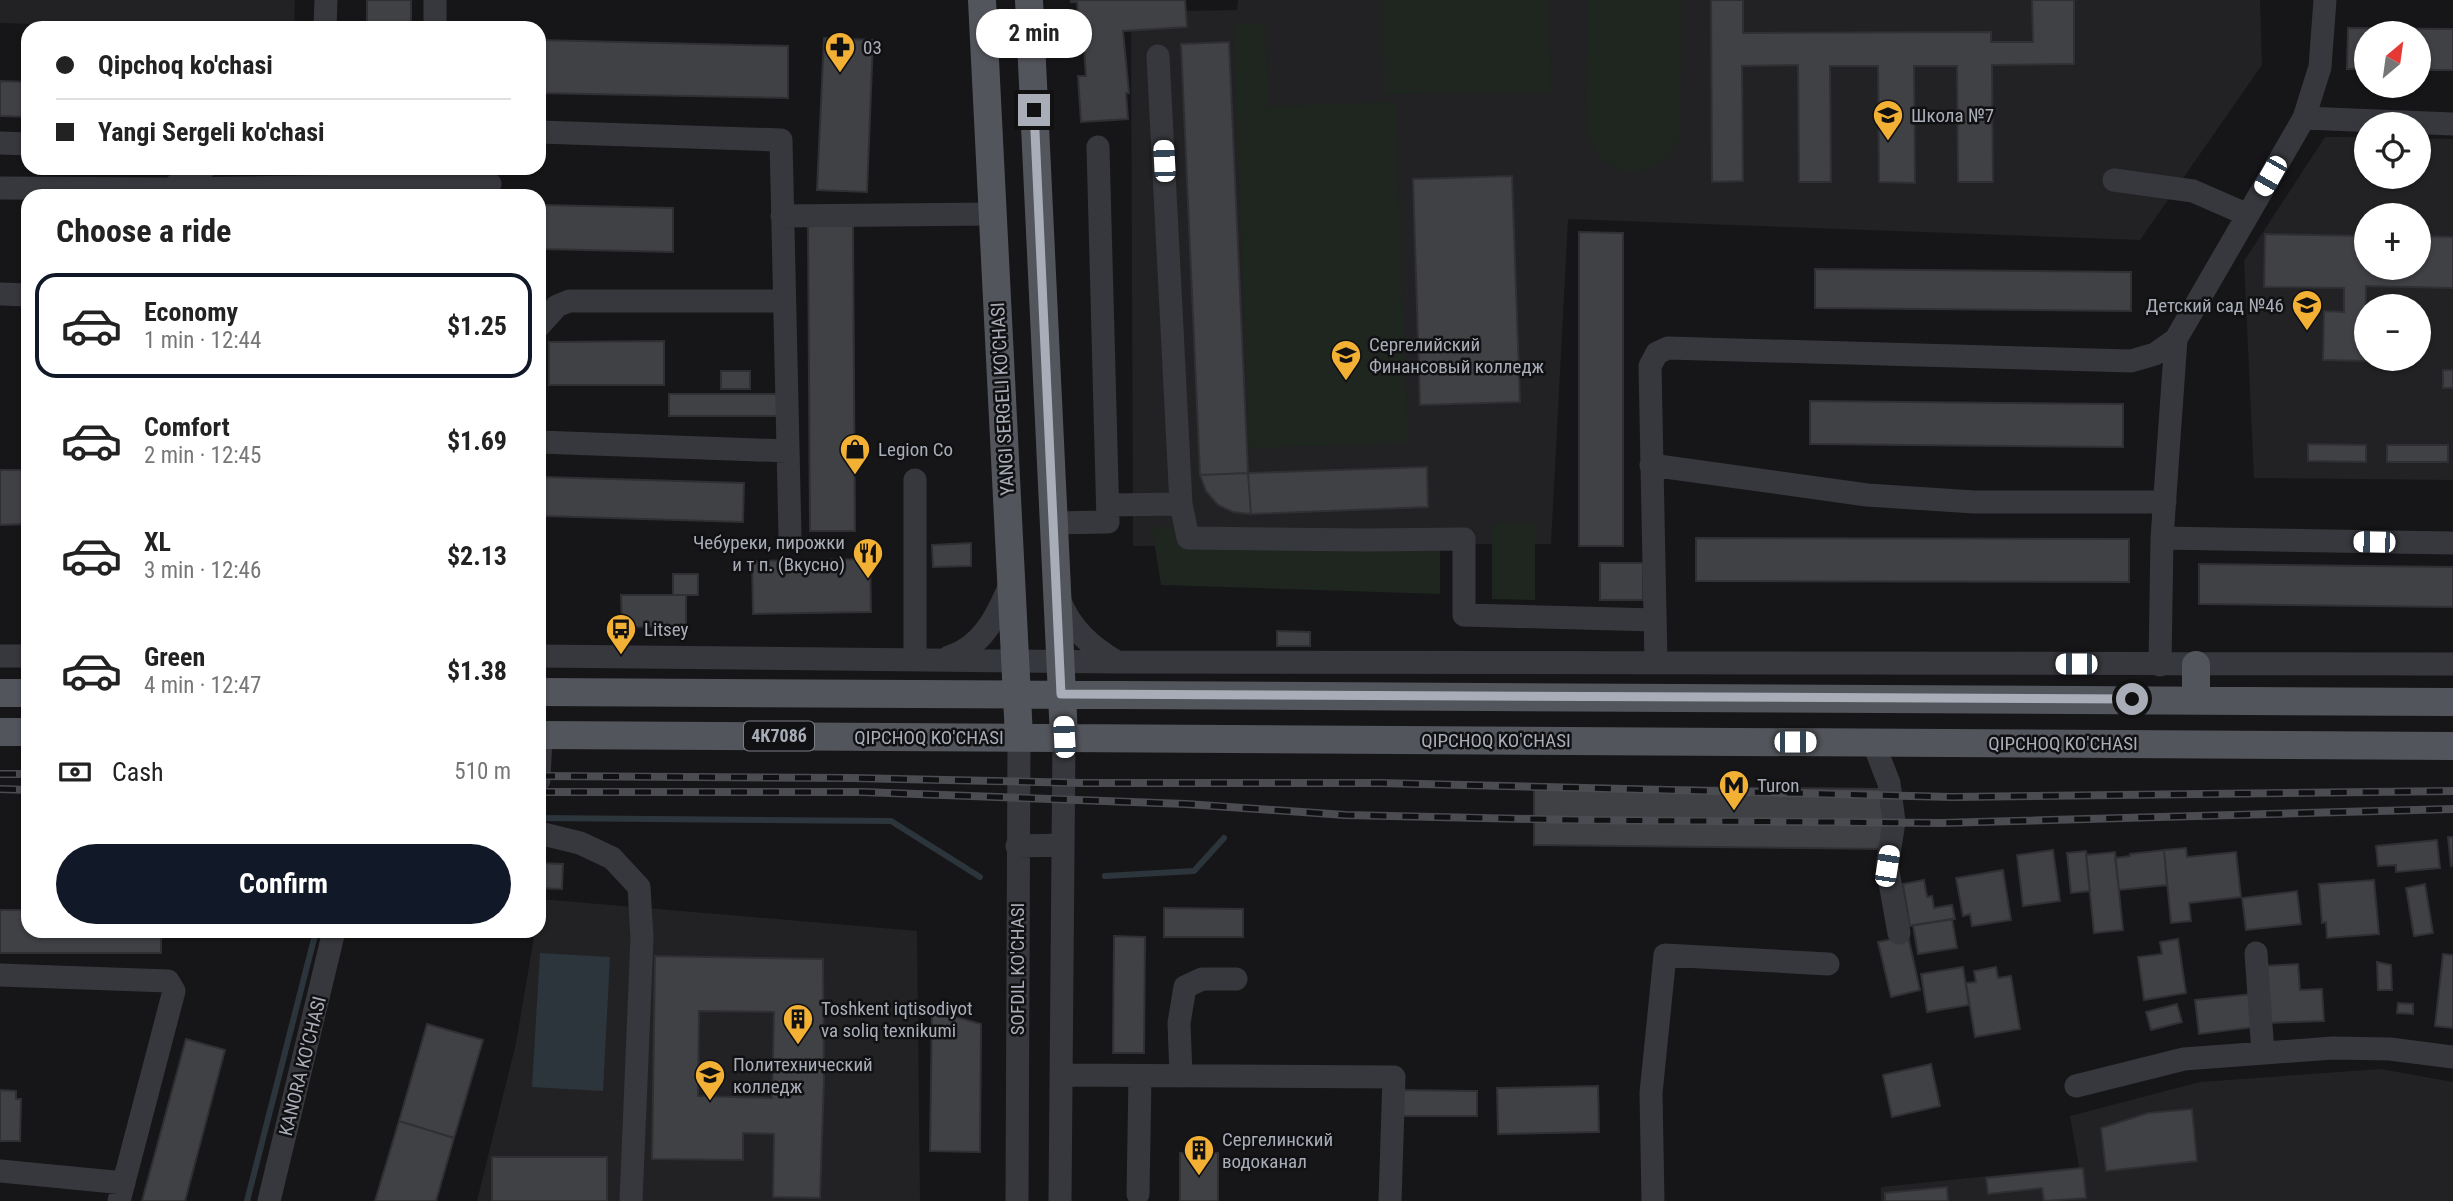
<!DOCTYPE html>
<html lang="en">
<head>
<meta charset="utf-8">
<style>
	body { margin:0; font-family:"Roboto Condensed",sans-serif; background:#f6f6f6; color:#222; height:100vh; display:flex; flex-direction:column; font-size:26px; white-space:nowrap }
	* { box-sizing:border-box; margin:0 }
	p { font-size:23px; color:#767676 }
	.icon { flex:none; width:38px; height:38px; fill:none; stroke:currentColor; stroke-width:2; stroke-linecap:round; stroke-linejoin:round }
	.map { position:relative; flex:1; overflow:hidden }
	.details { position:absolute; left:21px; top:189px; width:525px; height:749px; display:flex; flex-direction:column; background:#fff; border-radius:21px; box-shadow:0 2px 5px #0004 }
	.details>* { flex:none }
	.guide { position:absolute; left:21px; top:21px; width:525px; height:154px; border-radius:21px; box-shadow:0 2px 5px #0004; display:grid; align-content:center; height:154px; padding:0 35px; background:#fff }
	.needle { width:46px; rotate:29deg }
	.buttons { position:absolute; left:2354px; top:21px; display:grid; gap:14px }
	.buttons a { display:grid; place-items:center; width:77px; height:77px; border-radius:50%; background:#fff; box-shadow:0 2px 5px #0004; font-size:35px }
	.end { position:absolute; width:32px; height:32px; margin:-16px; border:9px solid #a8adb8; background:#111; box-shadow:0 0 0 4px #111 }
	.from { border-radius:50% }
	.bubble { position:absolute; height:49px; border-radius:24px; background:#fff; box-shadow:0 2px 5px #0004; font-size:23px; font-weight:700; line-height:49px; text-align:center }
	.car { position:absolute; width:21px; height:42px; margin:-21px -10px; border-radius:9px; box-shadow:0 0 5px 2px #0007; background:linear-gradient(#fff 24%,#345 0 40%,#fff 0 76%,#345 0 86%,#fff 0) }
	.guide b { display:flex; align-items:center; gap:24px; height:66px; font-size:26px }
	.guide b+b { border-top:2px solid #e0e0e0 }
	.guide i { width:18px; height:18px; background:#222 }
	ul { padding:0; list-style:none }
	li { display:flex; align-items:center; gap:21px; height:105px; margin:0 14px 10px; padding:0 21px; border:4px solid transparent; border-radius:21px }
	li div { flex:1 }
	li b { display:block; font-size:26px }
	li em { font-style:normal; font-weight:700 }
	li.active { border-color:#111827 }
	li>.icon { width:63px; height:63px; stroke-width:1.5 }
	h2 { padding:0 35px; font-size:32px; line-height:84px }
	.pay { display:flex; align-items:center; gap:18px; height:77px; padding:0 35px; font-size:26px }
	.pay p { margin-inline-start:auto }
	.button { display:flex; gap:14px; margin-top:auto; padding:14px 35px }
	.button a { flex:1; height:80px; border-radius:42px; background:#111827; color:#fff; font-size:28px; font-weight:700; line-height:80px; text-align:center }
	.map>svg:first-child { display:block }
</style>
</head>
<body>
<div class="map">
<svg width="2453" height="1201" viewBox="0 0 2453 1201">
	<rect width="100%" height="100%" fill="#161618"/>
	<path fill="#222225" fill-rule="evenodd" d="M0,0H295L294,28H163L0,23Z
		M1238,0H2260L2262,65L2140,240L1568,219L1551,544L1133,546L1131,12L1237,10Z
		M2325,137H2366V177H2418L2419,138L2453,139V480L2254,478L2244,261ZM2366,215H2418V268H2366ZM2366,306H2418V359H2366Z
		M540,899L917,931L920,1201H477L516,1043L535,931H539Z
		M2381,1069L2453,1082V1201H1881V1187L2079,1167L2070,1116L2200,1082Z"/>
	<path fill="#1e261f" d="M1383,0H1549L1551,92L1385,94Z
		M1588,0H1682L1680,138C1653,188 1600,183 1585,127Z
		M1265,23L1268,106L1395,102L1408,443L1249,448L1233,25Z
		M1492,523H1535V600L1492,599Z
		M1152,527L1440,530V594L1161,585Z"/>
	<path fill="#2c353c" d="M540,953L610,957L603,1091L532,1087Z"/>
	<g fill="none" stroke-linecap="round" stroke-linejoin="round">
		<path stroke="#2c353c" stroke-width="6" d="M539,818L891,821L980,877
			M1105,876L1194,871L1224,838
			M247,1201L316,931"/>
	</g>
	<path fill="#404145" stroke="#303034" stroke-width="2" fill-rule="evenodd" d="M367,0H411V28H367Z
		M1071,0H1185L1187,27L1123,31L1129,93H1126L1128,119L1081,122L1078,76H1086L1083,35L1080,36L1077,2H1071Z
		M1711,0H1743V33L1991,32V42H2033L2032,0H2074V64L1992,65L1993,182H1958L1957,66H1914L1915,183L1879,182L1878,66H1830L1831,182H1799L1798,65L1742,66L1743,181L1712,182Z
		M2348,28L2453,29V70H2418V33H2366V69H2347Z
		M824,38L873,40L867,192L817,190Z
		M539,40L788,46V98L539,93Z
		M1229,42L1248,473L1200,475L1181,44Z
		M0,81L28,82V117L0,116Z
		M1512,176L1520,402L1420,405L1413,179Z
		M543,205L673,208V252L543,249Z
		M808,226H853L855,531H810Z
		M1579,232L1623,233V546H1579Z
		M2265,234L2366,236V268H2418V236L2453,237V288L2366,286L2365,361L2323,360L2324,311L2344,312V288L2264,287Z
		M1815,269L2131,272V311L1815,308Z
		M664,341V385H549V342Z
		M2443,370H2453V388H2443Z
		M721,371H750V389H721Z
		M669,394H781V416H669Z
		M1810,401L2123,404V447L1810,444Z
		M2308,444L2366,445V462L2308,461Z
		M2387,445H2448V462H2387Z
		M1427,467L1428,507L1251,514L1248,473Z
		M0,470H28V524L0,525Z
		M1248,473L1251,514L1233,512L1218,505L1206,491L1200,475Z
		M545,477L744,483L743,522L544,516Z
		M1696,538L2129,539V582L1696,581Z
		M971,543V566L933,567L932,545Z
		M870,559L871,612L753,614L752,561Z
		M1600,563H1643V600H1600Z
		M2199,564L2453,567V607L2199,604Z
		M673,574H698V595H673Z
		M621,595H686V627H622Z
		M1277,631L1310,632V646H1277Z
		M1534,786L1886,789L1885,849L1534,845Z
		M2448,837H2453V865L2451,866Z
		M2437,840L2440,868L2396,872V865L2378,866L2376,846Z
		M2186,848L2187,857L2236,852L2241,897L2189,903L2191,921L2171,923L2164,850Z
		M2053,850L2060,901L2023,906L2017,855Z
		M2164,850L2167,885L2119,890L2115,858L2130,856V854Z
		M2086,851L2090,891L2071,893L2067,853Z
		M2115,852L2123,930L2094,933L2086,855Z
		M539,863L563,864L562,889L539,888Z
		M2003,870L2011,920L1972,926L1970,914L1963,916L1956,878Z
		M1924,880L1927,897L1932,896L1934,908L1952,905L1955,919L1910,926L1903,884Z
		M2374,880L2379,934L2327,938L2326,922L2322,923L2319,884Z
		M2425,884L2433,933L2414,936L2406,888Z
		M2297,891L2301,924L2246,930L2242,898Z
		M1164,908L1243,909V937H1164Z
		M0,910H28V931H161V953H0Z
		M1952,919L1957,948L1918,954L1913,925Z
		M1114,936L1145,937L1144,1053H1113Z
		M1908,936L1920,990L1891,997L1878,942Z
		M2178,939L2186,993L2144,1000L2138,957L2162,954L2160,942Z
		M2443,954L2453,955V1028L2435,1026Z
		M655,956L823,959L824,1080L820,1198L773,1197L774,1134L743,1133V1160L652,1159ZM699,1011L774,1012L772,1098L698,1096Z
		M2377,962L2391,965L2392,990H2378Z
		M2298,964L2300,990L2322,989L2324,1021L2267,1023L2264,966Z
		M1963,967L1969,1005L1927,1012L1921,974Z
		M1996,967L1998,978L2011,976L2020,1029L1975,1037L1966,983L1976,982L1974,971Z
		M2252,994L2256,1027L2199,1034L2195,1000Z
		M2398,1003L2413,1004V1014L2397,1013Z
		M2177,1004L2182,1022L2151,1030L2146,1012Z
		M932,1010L981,1024L980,1152L930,1151Z
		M427,1024L483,1040L454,1138L399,1121Z
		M186,1039L225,1050L185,1201H142Z
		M1931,1064L1940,1106L1892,1117L1883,1075Z
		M1598,1086L1599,1132L1498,1134L1497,1088Z
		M0,1090L16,1091V1099H21L20,1141H0Z
		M1399,1090L1477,1091V1116H1399Z
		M2192,1109L2197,1161L2106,1171L2101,1128L2148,1113Z
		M399,1121L454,1138L436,1201H375Z
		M1180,1153H1218V1201H1180Z
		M492,1157H607V1201H492Z
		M2083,1168L2086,1198L2044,1201L2042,1188L1988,1194L1986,1178Z
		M1947,1187L1948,1201H1885V1193Z"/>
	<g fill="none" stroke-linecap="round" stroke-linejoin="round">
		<path stroke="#37383d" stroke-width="23" d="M325,28L326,0
			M435,28V0
			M2304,118L2453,124
			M539,132L781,140L790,536
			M0,143L28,144
			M2114,180L2193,191L2248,215
			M0,188L170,189V196
			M170,189L490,184
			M170,189L204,168
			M782,216L992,214
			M0,294L28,295
			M539,326L557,306L569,301H784
			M539,442L788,451
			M1651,465L1867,495L1974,502H2165
			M915,480V660
			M1181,504L1188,538L1367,540L1464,539V615L1655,620
			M1108,505L1181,504L1158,56
			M1053,523L1108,522L1098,147
			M2162,538L2453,543
			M1059,599C1071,629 1090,646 1117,662
			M0,656H28
			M539,656L1117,662L2453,664
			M949,657C982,647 997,616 1010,585
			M1656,663L1650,366L1657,353L1668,348L2131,361L2155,354L2176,339
			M2160,665L2162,538L2176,339L2304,118L2320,67L2325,0
			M1873,742L1889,783L1894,822L1887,866L1899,933
			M539,780L541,735
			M539,833L580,843L612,858L639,887L642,938L631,1201
			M1017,846L1063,845
			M2256,953L2263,1053
			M0,975L168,981L174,991L119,1201
			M1061,1075L1394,1077L1390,1201
			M1181,1076L1179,1023L1185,987L1202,979H1236
			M2076,1086L2184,1059L2333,1048L2390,1049L2453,1057
			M0,1171L124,1183
			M1138,1194L1140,1076
			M269,1201L334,931
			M1017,1201L1019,737
			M1060,1201L1064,737
			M1653,1201L1651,1093L1665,955L1828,964"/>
		<path stroke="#53555c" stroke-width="28" d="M982,0L1019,737
			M1029,0L1064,737
			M2196,665V700
			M539,692L2453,702
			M0,693H28
			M0,732H28
			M539,735L2453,746"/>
		<g stroke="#4a4c52" stroke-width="8">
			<path id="rail" d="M0,774H28
				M539,776L851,778L1084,783H1380L1952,797L2453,791
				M0,789L28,790
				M539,792H862L1186,804L1345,815L1577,820L1941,823L2453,809"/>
		</g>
		<use href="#rail" stroke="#111113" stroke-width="5" stroke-dasharray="16" stroke-linecap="butt"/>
	</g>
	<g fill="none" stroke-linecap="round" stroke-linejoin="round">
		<path stroke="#a8adb8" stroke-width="9" d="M1034,110L1061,694L2132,699"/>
	</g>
	<defs>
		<g id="pharmacy-pin" transform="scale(1.575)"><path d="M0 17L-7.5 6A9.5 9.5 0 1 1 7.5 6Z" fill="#f2b134" stroke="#111113"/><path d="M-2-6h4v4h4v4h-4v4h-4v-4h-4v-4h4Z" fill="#111"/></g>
		<g id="school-pin" transform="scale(1.575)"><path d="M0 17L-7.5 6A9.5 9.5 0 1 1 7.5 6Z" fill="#f2b134" stroke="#111113"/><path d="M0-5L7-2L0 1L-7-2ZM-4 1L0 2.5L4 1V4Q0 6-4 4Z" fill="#111"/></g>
		<g id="university-pin" transform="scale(1.575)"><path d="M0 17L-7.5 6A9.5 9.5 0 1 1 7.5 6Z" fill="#f2b134" stroke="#111113"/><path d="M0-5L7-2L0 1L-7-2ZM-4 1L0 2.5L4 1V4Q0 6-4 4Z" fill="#111"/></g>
		<g id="shop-pin" transform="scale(1.575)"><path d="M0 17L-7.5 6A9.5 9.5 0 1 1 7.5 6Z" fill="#f2b134" stroke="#111113"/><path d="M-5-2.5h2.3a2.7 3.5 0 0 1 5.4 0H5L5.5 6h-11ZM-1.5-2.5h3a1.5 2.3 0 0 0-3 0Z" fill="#111"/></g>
		<g id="restaurant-pin" transform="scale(1.575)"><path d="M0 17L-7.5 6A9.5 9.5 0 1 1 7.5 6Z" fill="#f2b134" stroke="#111113"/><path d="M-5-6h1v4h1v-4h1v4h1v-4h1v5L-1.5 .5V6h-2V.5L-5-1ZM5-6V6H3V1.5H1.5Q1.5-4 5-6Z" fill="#111"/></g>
		<g id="bus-pin" transform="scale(1.575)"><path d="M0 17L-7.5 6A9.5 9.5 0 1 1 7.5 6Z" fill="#f2b134" stroke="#111113"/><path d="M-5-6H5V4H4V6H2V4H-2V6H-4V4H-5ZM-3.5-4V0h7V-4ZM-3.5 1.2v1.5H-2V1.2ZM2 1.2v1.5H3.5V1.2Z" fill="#111"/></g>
		<g id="metro-pin" transform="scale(1.575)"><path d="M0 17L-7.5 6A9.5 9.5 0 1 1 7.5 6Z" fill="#f2b134" stroke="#111113"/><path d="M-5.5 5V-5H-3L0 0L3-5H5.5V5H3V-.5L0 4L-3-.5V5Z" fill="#111"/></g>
		<g id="building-pin" transform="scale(1.575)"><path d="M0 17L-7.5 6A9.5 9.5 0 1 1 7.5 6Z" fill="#f2b134" stroke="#111113"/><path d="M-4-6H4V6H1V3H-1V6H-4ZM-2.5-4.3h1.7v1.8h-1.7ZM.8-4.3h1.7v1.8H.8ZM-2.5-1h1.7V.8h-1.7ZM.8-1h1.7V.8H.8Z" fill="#111"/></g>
	</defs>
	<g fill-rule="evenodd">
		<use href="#pharmacy-pin" x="840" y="47"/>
		<use href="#school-pin" x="1888" y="115"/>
		<use href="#school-pin" x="2307" y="305"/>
		<use href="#university-pin" x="1346" y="355"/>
		<use href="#shop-pin" x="855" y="449"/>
		<use href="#restaurant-pin" x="868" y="553"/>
		<use href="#bus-pin" x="621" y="629"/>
		<use href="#metro-pin" x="1734" y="785"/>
		<use href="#building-pin" x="798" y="1019"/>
		<use href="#university-pin" x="710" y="1075"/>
		<use href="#building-pin" x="1199" y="1150"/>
	</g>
	<g text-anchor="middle" stroke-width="5" stroke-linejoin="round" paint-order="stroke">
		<rect fill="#111113" stroke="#7b7e86" stroke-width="2" x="744" y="721.5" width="70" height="29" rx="5"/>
		<g font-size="18" font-weight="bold" fill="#a8adb8">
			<text x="779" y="742">4К708б</text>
		</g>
		<g font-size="19" fill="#a8adb8" stroke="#111113" text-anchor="start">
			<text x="863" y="54">03</text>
			<text x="1911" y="122">Школа №7</text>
			<text x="2284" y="312" text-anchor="end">Детский сад №46</text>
			<text x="1369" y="351">Сергелийский<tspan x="1369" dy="22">Финансовый колледж</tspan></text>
			<text x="878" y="456">Legion Co</text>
			<text x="845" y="549" text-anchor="end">Чебуреки, пирожки<tspan x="845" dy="22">и т п. (Вкусно)</tspan></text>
			<text x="644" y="636">Litsey</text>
			<text x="1757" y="792">Turon</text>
			<text x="821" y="1015">Toshkent iqtisodiyot<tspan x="821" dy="22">va soliq texnikumi</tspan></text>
			<text x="733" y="1071">Политехнический<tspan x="733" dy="22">колледж</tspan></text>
			<text x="1222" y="1146">Сергелинский<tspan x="1222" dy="22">водоканал</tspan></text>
		</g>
		<g font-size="19" fill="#a8adb8" stroke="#111113">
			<text transform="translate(1002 399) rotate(-93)" y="7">YANGI SERGELI KO'CHASI</text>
			<text x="929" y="744">QIPCHOQ KO'CHASI</text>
			<text x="1496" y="747">QIPCHOQ KO'CHASI</text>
			<text x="2063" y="750">QIPCHOQ KO'CHASI</text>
			<text transform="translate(1017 969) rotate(-90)" y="7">SOFDIL KO'CHASI</text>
			<text transform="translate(302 1066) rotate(-76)" y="7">KANORA KO'CHASI</text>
		</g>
	</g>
</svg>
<div class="buttons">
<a><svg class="needle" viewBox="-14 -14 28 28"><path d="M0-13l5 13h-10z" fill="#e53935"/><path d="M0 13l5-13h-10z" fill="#767676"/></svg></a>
<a><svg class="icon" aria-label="locate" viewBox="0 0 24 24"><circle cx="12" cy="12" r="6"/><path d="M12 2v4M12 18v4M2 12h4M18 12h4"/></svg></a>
<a>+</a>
<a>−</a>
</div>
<i class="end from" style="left:2132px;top:699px"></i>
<i class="end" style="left:1034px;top:110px"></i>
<div class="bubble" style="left:976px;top:9px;width:116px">2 min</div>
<i class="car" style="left:1164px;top:161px;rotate:357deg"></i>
<i class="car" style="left:2270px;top:176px;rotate:210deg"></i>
<i class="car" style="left:2374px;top:542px;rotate:271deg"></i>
<i class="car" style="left:2076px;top:664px;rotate:270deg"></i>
<i class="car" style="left:1064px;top:737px;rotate:357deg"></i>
<i class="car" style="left:1795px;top:742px;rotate:90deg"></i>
<i class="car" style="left:1887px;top:866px;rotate:9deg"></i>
<div class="guide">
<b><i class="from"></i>Qipchoq ko'chasi</b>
<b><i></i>Yangi Sergeli ko'chasi</b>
</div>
<section class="details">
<h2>Choose a ride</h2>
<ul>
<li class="active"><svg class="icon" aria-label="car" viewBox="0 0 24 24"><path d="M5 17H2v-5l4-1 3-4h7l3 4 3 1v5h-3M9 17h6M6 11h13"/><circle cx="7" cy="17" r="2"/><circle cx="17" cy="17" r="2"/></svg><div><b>Economy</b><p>1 min · 12:44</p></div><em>$1.25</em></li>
<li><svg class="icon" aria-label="car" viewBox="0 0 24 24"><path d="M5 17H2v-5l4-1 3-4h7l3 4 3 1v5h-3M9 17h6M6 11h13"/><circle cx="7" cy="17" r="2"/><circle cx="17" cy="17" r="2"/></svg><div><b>Comfort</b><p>2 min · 12:45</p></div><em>$1.69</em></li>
<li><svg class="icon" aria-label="car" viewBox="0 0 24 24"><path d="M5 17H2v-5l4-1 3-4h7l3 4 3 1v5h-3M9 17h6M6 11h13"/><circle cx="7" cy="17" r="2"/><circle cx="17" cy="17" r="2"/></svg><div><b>XL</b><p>3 min · 12:46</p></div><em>$2.13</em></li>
<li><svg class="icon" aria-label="car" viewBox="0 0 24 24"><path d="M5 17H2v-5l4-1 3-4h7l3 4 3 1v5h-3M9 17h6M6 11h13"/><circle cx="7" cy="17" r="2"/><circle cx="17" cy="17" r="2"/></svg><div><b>Green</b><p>4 min · 12:47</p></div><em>$1.38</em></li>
</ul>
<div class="pay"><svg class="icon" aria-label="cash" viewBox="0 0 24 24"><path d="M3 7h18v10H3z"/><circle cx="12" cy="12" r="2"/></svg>Cash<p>510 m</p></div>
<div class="button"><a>Confirm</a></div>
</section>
</div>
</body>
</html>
